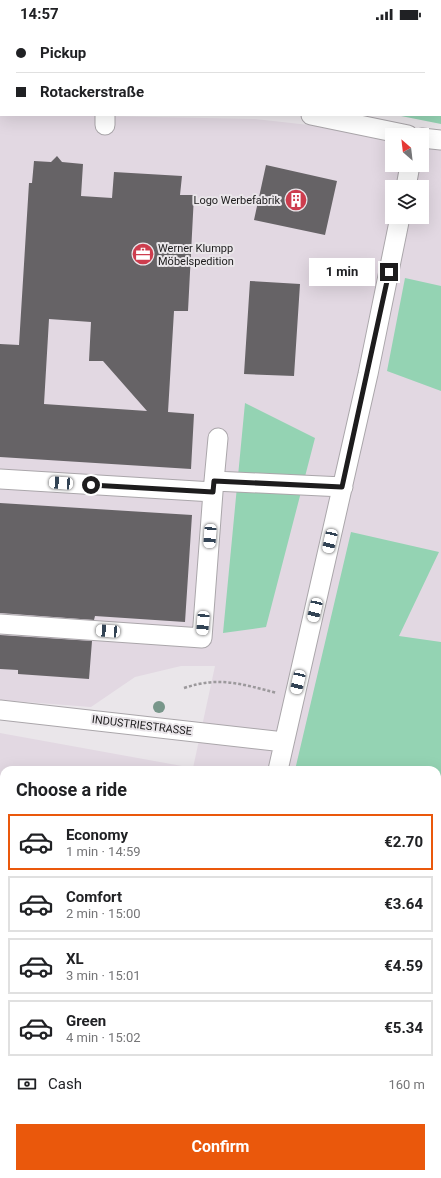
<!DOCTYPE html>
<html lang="en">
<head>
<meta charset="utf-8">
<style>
	body { margin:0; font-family:Roboto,sans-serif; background:#f6f6f6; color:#202124; height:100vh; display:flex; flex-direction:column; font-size:15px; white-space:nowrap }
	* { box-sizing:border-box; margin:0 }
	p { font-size:13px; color:#757577 }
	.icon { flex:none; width:22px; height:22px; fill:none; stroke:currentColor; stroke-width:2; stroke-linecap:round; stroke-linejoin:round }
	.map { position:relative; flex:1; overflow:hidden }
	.sheet { position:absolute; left:0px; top:738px; width:441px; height:412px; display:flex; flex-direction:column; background:#fff; border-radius:12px 12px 0 0; box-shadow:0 4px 16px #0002 }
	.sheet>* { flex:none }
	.banner { position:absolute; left:0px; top:0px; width:441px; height:88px; box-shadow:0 4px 16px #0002; display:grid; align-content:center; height:88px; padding:0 16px; background:#fff }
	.needle { width:26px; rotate:332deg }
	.buttons { position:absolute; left:385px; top:100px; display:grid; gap:8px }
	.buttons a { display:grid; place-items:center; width:44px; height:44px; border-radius:0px; background:#fff; box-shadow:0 4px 16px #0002; font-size:20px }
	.end { position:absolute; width:18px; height:18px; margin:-9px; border:5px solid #1d1c1d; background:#fff; box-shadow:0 0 0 2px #fff }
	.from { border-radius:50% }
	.bubble { position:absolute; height:28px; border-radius:0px; background:#fff; box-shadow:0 4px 16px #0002; font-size:13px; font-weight:700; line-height:28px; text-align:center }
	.car { position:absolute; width:12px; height:24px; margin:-12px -6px; border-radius:5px; box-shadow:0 0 3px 1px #0007; background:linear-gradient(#fff 24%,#345 0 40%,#fff 0 76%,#345 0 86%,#fff 0) }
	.banner b { display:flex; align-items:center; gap:14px; height:38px; font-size:15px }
	.banner b+b { border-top:1px solid #e0e0e0 }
	.banner i { width:10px; height:10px; background:#202124 }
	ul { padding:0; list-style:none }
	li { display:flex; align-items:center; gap:12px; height:56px; margin:0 8px 6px; padding:0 8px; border:2px solid #e0e0e0; border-radius:0px }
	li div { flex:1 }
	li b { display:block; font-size:15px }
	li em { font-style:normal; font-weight:700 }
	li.active { border-color:#ea580c }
	li>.icon { width:36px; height:36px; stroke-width:1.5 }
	h2 { padding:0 16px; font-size:18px; line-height:48px }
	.pay { display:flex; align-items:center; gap:10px; height:44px; padding:0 16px; font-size:15px }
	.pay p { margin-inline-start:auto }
	.primary-button { display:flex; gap:8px; margin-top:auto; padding:8px 16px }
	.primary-button a { flex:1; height:46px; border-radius:0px; background:#ea580c; color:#fff; font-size:16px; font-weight:700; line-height:46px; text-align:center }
	.status { display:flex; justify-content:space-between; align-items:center; height:28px; padding:0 20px; background:#fff; direction:ltr }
	.status svg { height:11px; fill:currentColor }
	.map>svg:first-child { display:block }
</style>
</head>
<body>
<div class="status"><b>14:57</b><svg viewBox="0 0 49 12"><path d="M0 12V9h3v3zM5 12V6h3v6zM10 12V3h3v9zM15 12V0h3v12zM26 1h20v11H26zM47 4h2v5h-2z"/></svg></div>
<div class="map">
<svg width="441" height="1150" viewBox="0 0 441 1150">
	<rect width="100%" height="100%" fill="#eae6ea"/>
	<path fill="#e2d8e2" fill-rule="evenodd" d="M0,0H441V94L396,87H440V1H1L0,58Z
		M0,86L255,91L399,107H392V137H422V110L441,114V1150H0V705L193,740L215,638H181L135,649L91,679L0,672ZM392,159H422V189H392ZM4,742H437V1146H4Z"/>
	<path fill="#94d3b3" d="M283,0H441V96L396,87H440V1Z
		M405,250L441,258V363L387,343Z
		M245,375L315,410L266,599L223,605Z
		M351,504L439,524L399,608L441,614V779H437V742H295Z
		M437,838L441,840V1051L437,1050Z"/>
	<path fill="#666366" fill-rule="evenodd" d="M57,128L62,134L83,136L81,168L112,170L114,144L182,148L180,167H194L188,283H174L168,384L194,386L191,441L0,429V316L19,317L29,155H32L34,133L51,134ZM49,291L91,294L89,333H103L147,383L44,376Z
		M266,137L337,153L325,207L254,192Z
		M250,253L300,256L294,348L244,346Z
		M0,475L192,487L185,594L95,588L94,592L0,585Z
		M0,607L92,613L89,651L18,646V642L0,641Z"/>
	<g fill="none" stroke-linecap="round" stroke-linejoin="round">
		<g stroke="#aaa6aa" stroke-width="21">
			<path id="minor" d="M111,0V1
				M67,1V0
				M0,76H1
				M311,87L408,107
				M105,97V87
				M422,110L441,112
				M406,159L410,137
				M0,451L213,464L218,410
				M214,453L343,459
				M0,596L202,610L213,464
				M0,682L284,714
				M278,742L368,346L400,189
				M170,1150L172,1146"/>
		</g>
		<path stroke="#9c999c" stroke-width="2.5" stroke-dasharray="3 2" stroke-linecap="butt" d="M184,660C220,648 241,656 277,665"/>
		<use href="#minor" stroke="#fff" stroke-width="19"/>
	</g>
	<circle fill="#78968a" cx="159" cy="679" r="6"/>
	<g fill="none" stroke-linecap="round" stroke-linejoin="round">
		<path stroke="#1d1c1d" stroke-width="5" d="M91,457L213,464L214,453L342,459L389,244"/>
	</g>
	<defs>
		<g id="building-disc" transform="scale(1.15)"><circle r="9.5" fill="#cd3d4e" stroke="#eae6ea"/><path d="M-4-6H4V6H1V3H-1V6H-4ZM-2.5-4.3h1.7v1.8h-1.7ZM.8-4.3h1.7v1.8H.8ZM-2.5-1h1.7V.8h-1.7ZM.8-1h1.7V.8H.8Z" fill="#fff"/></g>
		<g id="office-disc" transform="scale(1.15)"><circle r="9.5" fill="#cd3d4e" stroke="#eae6ea"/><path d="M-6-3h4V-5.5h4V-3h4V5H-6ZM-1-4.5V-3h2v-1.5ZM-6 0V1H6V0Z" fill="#fff"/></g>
	</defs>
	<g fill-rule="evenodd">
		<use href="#building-disc" x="296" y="172"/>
		<use href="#office-disc" x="143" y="226"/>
	</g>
	<g text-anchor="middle" stroke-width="4" stroke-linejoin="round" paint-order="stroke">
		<g font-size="11" fill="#1d1c1d" stroke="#eae6ea" text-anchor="end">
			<text x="280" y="176">Logo Werbefabrik</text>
			<text x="158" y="224" text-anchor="start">Werner Klumpp<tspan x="158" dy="13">Möbelspedition</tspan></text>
		</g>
		<g font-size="11" fill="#1d1c1d" stroke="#eae6ea">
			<text transform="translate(142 697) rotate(7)" y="4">INDUSTRIESTRASSE</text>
		</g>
	</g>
</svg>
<div class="buttons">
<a><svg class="needle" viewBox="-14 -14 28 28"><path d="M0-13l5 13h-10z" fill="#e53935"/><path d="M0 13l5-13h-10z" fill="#757577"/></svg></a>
<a><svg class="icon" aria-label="layers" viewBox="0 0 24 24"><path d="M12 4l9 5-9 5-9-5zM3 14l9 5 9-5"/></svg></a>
</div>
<i class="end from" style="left:91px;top:457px"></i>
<i class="end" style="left:389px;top:244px"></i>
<div class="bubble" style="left:309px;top:230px;width:66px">1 min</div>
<i class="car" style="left:61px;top:455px;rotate:274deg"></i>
<i class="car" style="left:210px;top:508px;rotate:184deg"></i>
<i class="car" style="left:330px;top:513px;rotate:193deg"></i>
<i class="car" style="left:315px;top:582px;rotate:193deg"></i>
<i class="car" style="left:203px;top:595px;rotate:185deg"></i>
<i class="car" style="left:108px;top:603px;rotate:274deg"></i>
<i class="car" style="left:298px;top:654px;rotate:193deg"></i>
<div class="banner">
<b><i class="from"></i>Pickup</b>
<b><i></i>Rotackerstraße</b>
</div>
<section class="sheet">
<h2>Choose a ride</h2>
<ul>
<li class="active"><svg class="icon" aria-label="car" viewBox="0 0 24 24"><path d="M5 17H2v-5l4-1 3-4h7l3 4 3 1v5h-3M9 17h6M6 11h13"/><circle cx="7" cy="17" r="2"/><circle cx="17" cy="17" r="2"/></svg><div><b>Economy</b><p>1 min · 14:59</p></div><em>€2.70</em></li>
<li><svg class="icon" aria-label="car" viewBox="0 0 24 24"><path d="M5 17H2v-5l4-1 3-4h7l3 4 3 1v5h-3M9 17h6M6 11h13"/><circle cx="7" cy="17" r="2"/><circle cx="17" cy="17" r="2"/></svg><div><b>Comfort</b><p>2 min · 15:00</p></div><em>€3.64</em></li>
<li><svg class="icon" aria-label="car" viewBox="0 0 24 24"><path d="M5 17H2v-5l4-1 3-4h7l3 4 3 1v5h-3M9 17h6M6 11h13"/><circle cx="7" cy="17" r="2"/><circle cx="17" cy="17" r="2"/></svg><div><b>XL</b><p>3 min · 15:01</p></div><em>€4.59</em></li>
<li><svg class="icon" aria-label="car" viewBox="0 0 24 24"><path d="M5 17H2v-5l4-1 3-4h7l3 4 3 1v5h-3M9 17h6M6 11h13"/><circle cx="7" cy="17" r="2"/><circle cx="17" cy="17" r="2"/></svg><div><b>Green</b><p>4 min · 15:02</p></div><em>€5.34</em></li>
</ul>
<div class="pay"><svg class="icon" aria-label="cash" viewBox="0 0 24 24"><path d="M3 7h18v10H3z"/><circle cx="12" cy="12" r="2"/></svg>Cash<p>160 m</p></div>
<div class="primary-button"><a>Confirm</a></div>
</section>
</div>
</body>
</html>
